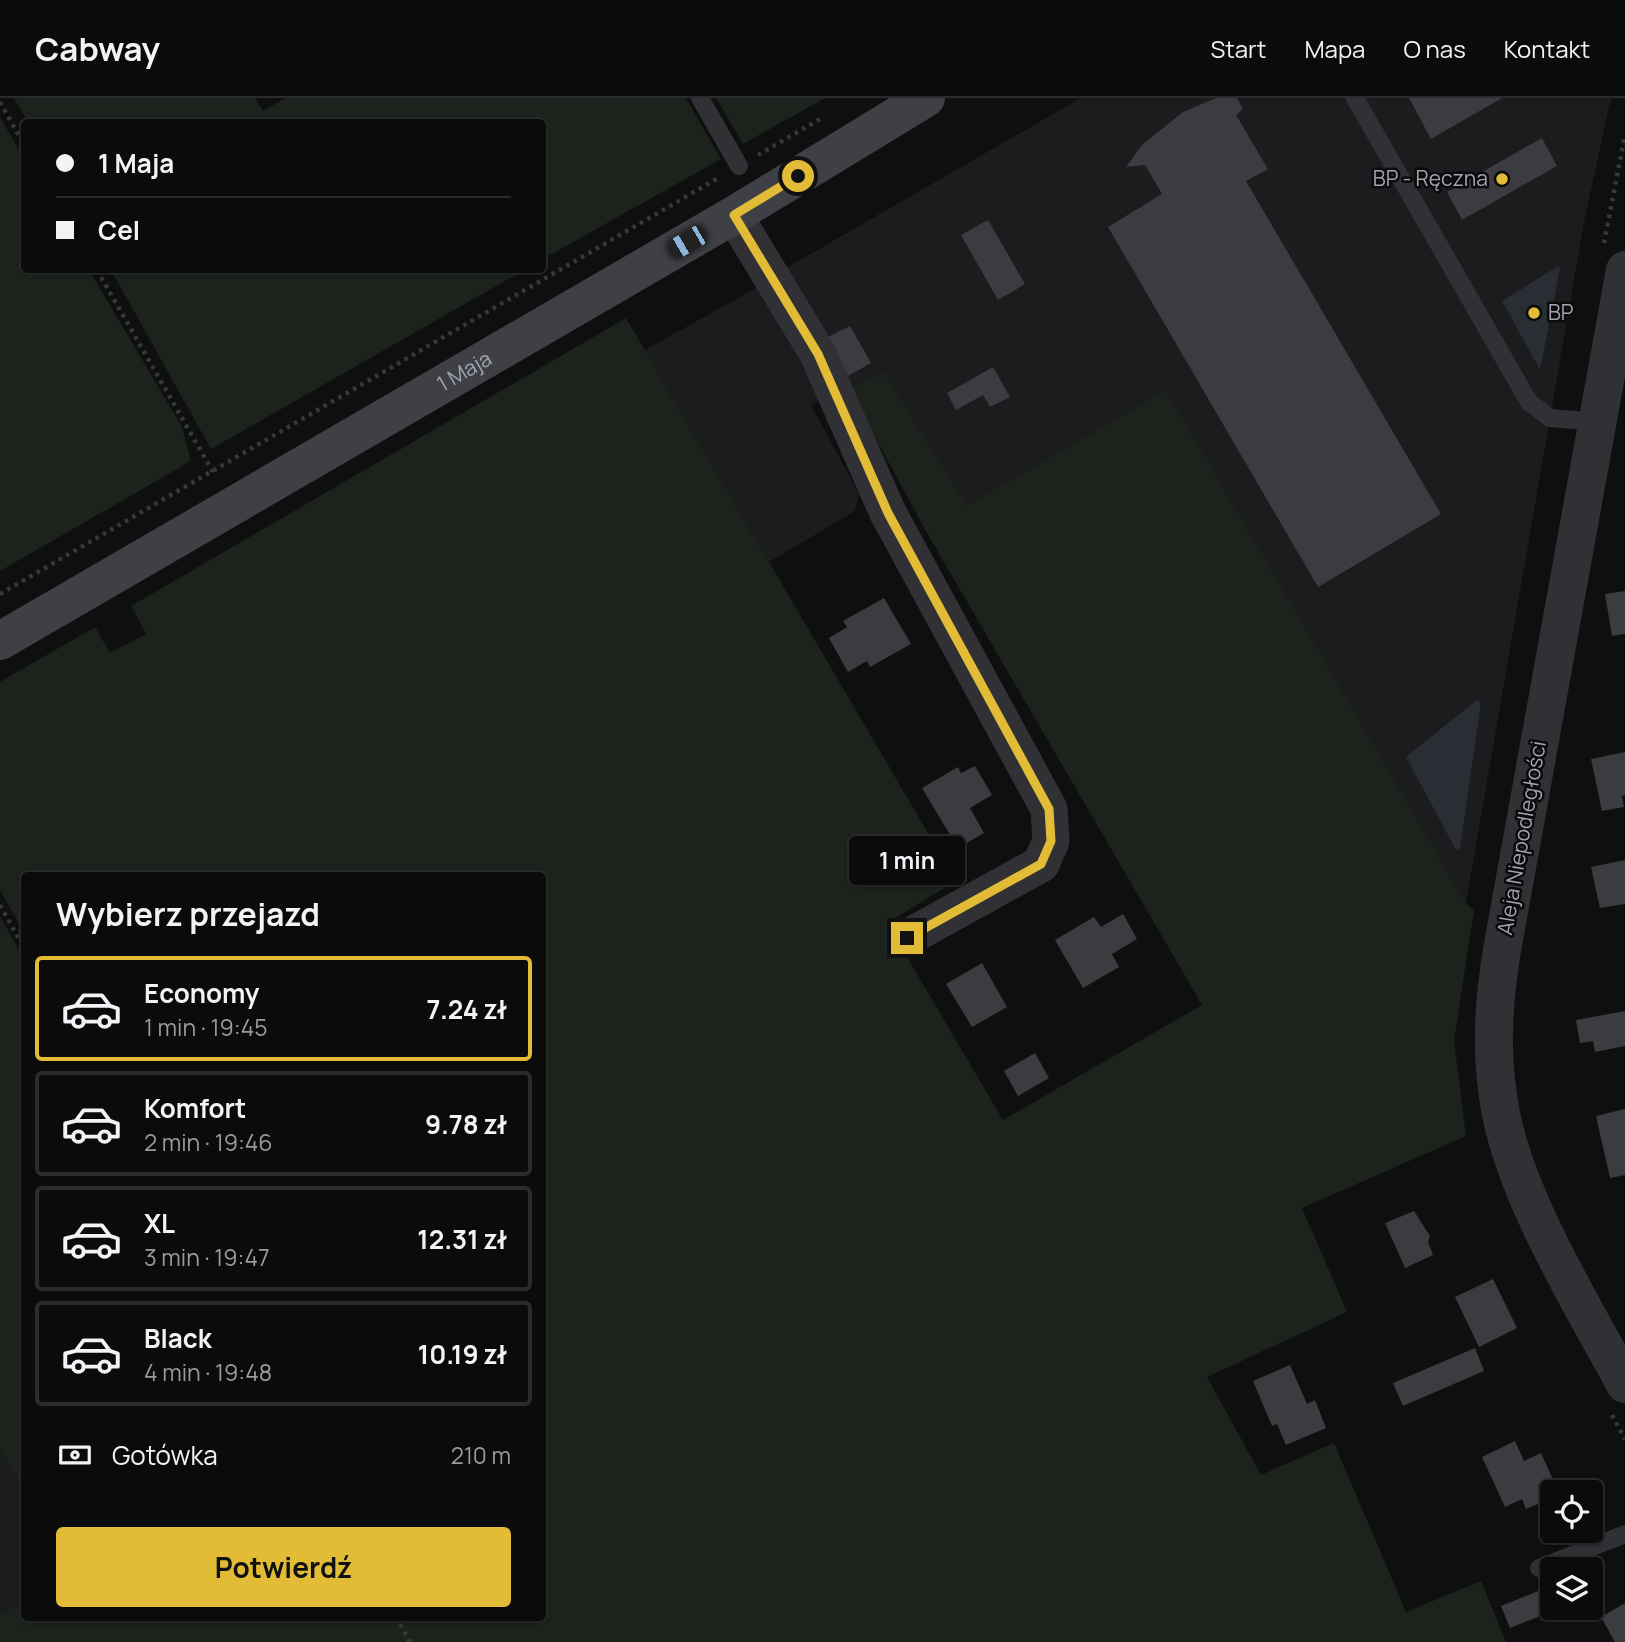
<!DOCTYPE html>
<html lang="pl">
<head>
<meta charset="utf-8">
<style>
	body { margin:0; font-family:Manrope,sans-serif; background:#19191a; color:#f1f3f6; height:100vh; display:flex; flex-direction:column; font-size:26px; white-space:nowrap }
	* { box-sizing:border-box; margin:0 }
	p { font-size:23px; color:#9a9b9d }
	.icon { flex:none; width:38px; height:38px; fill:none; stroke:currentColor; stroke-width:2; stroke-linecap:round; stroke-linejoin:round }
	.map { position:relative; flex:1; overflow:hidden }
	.drawer { position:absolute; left:21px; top:774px; width:525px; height:749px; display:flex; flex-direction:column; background:#0b0b0c; border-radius:7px; box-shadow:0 2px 5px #0004,0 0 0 2px #2b2b2d }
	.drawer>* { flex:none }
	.hud { position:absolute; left:21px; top:21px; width:525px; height:154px; border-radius:7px; box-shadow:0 2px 5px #0004,0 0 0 2px #2b2b2d; display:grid; align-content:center; height:154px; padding:0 35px; background:#0b0b0c }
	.fabs { position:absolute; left:1540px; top:1382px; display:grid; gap:14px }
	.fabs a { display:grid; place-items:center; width:63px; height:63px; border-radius:7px; background:#0b0b0c; box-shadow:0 2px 5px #0004,0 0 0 2px #2b2b2d; font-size:35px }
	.end { position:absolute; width:32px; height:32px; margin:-16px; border:9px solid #e2bc36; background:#111; box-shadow:0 0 0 4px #111 }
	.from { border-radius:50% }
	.bubble { position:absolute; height:49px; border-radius:7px; background:#0b0b0c; box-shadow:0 2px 5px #0004,0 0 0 2px #2b2b2d; font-size:23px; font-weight:700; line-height:49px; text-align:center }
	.car { position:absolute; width:21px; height:42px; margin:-21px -10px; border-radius:9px; box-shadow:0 0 5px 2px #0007; background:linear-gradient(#222 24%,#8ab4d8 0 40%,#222 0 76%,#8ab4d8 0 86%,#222 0) }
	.hud b { display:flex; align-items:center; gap:24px; height:66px; font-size:26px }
	.hud b+b { border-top:2px solid #2b2b2d }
	.hud i { width:18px; height:18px; background:#f1f3f6 }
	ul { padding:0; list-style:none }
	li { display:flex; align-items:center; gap:21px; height:105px; margin:0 14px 10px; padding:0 21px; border:4px solid #2b2b2d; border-radius:7px }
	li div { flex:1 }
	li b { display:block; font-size:26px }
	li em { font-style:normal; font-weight:700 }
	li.on { border-color:#e2bc36 }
	li>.icon { width:63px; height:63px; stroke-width:1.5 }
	h2 { padding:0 35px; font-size:32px; line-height:84px }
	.pay { display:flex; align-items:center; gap:18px; height:77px; padding:0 35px; font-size:26px }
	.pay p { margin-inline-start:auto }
	.primary-button { display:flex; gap:14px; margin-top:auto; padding:14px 35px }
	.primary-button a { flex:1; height:80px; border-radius:7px; background:#e2bc36; color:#111; font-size:28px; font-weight:700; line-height:80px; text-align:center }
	header { display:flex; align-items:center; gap:42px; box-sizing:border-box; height:98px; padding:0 35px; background:#0b0b0c; border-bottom:2px solid #2b2b2d }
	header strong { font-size:33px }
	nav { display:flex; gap:38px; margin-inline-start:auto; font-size:24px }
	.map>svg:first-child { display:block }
</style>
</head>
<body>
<header>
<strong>Cabway</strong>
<nav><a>Start</a><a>Mapa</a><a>O nas</a><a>Kontakt</a></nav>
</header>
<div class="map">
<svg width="1625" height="1544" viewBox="0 0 1625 1544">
	<rect width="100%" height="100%" fill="#0f0f10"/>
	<path fill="#1c1b1d" d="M1081,0H1611L1584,124L1466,805L1255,446L967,408L850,293L781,173Z
		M767,184L831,294L811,307L859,396L855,413L769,464L645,252Z
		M0,1351L24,1393V1502L0,1517Z"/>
	<path fill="#1c231d" d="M14,0H255L263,13L286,0H686L721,61L543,161L542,24H28Z
		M716,0H825L743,46Z
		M0,19L24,61V172H89L182,329L191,363L0,473Z
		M111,172H524L211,351Z
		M626,220L956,783L887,825L1003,1022L1202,907L927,435L850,293L883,273L967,408L1166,292L1466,805L1474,812L1454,942L1466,1038L1302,1110L1347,1214L1207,1279L1261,1377L1334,1345L1406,1514L1481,1483L1506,1544H0V1517L24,1502V1519H542V777H24V835L0,792V584L95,529L110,555L146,536L131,508Z
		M0,818L24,861V1393L0,1351Z"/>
	<path fill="#292e35" d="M1558,168L1560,170L1540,272L1502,203Z
		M1477,602L1481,605L1460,750L1456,752L1406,659Z"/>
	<path fill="#3c3c40" d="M1216,0H1237L1243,11L1236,17L1268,71L1246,83L1441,416L1318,489L1108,129L1162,96L1145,67L1126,69L1142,47L1183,14Z
		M1409,0H1502L1431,41Z
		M1542,40L1557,68L1462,122L1447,94Z
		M988,122L1025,186L998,202L961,137Z
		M850,228L871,265L848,278L826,240Z
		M993,269L1010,299L990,309L983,297L956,312L947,295Z
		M1625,493V536L1612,538L1605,496Z
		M884,500L911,546L870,569L867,563L848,574L829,540L847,529L843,523Z
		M1625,654V697L1622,698L1624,709L1602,713L1591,661Z
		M975,668L992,697L970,710L984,735L958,750L922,690L958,669L961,675Z
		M1625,762V806L1600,810L1591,769Z
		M1123,816L1137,841L1112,856L1119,869L1083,890L1055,842L1094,819L1101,829Z
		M982,865L1007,909L972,929L946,886Z
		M1625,913V948L1595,954L1593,943L1580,945L1576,922Z
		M1035,955L1049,980L1018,998L1004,973Z
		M1625,1011V1077L1610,1080L1596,1018Z
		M1414,1113L1430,1138L1428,1144L1433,1157L1405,1170L1385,1125Z
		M1493,1181L1517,1230L1479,1249L1455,1199Z
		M1475,1250L1484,1273L1403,1308L1393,1285Z
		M1290,1267L1307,1306L1315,1302L1326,1330L1286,1347L1277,1326L1272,1328L1253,1283Z
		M1515,1343L1524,1363L1541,1355L1555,1386L1538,1394L1543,1404L1526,1411L1522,1401L1505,1409L1482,1359Z
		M1548,1489L1552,1510H1560L1510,1530L1501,1508Z
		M1625,1505V1544H1615L1601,1519Z"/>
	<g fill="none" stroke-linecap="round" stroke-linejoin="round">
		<path stroke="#37383c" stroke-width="4.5" stroke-dasharray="3.5 5" stroke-linecap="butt" d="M0,4L24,47
			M758,57L820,21
			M1604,145L1625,37
			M97,172L213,374
			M0,496L720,79
			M0,807L24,850
			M1612,1317L1625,1341
			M396,1519L410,1544"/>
		<path stroke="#313135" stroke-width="18" d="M700,0L739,68
			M1355,0L1529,304L1550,320L1598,324
			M1539,1470L1625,1436"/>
		<path stroke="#313135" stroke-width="37" d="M734,117L818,256L888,415L1049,711L1051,743L1041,766L907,840"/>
		<path stroke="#313135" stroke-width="38" d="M1625,172L1502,852C1493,907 1490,960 1501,1016C1518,1102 1582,1207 1625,1286"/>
		<path stroke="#3f4045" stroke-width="38" id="s1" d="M0,543L734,117L926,0"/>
	</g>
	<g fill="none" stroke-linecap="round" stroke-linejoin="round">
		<path stroke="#e2bc36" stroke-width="9" d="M798,78L734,117L818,256L888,415L1049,711L1051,743L1041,766L907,840"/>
	</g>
	<g fill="#e2bc36" stroke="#0a0a0b" stroke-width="2.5">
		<circle cx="1502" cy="81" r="7"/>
		<circle cx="1534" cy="215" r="7"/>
	</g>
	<g text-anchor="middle" stroke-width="5" stroke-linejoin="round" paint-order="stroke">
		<g font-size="21" fill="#a1a4b0" stroke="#0a0a0b" text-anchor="end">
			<text x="1488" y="88">BP - Ręczna</text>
			<text x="1548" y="222" text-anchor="start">BP</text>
		</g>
		<g font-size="21" fill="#a1a4b0" stroke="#0a0a0b">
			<text dy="7" stroke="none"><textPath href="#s1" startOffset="537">1 Maja</textPath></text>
			<text transform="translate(1522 740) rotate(-80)" y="7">Aleja Niepodległości</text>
		</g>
	</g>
</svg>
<div class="fabs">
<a><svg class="icon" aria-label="locate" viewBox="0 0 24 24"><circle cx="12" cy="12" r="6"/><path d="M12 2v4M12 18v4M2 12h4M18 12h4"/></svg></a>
<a><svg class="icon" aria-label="layers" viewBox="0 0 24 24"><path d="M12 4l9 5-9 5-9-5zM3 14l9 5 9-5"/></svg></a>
</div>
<i class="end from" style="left:798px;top:78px"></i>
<i class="end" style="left:907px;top:840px"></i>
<div class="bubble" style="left:849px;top:738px;width:116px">1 min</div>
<i class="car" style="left:687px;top:144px;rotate:240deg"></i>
<div class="hud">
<b><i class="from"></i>1 Maja</b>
<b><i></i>Cel</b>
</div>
<section class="drawer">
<h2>Wybierz przejazd</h2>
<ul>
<li class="on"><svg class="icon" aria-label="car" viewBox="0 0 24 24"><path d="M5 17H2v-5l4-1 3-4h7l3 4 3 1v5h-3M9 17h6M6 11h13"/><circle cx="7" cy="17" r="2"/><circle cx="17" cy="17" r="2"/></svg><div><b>Economy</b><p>1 min · 19:45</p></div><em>7.24 zł</em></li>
<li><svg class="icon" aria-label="car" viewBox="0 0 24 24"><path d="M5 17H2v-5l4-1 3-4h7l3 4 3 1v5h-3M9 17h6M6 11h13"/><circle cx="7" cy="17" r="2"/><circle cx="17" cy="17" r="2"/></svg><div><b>Komfort</b><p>2 min · 19:46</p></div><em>9.78 zł</em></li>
<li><svg class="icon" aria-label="car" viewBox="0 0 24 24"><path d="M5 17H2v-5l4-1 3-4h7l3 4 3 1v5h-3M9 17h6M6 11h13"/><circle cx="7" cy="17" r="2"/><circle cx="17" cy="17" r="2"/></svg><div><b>XL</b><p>3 min · 19:47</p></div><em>12.31 zł</em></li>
<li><svg class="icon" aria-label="car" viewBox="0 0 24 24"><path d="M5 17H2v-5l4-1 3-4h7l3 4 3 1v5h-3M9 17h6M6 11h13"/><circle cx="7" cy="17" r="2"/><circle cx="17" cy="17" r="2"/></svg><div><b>Black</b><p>4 min · 19:48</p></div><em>10.19 zł</em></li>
</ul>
<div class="pay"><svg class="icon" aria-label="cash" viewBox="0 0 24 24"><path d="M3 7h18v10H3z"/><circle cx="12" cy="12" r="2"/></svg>Gotówka<p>210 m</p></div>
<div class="primary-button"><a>Potwierdź</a></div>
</section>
</div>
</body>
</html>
